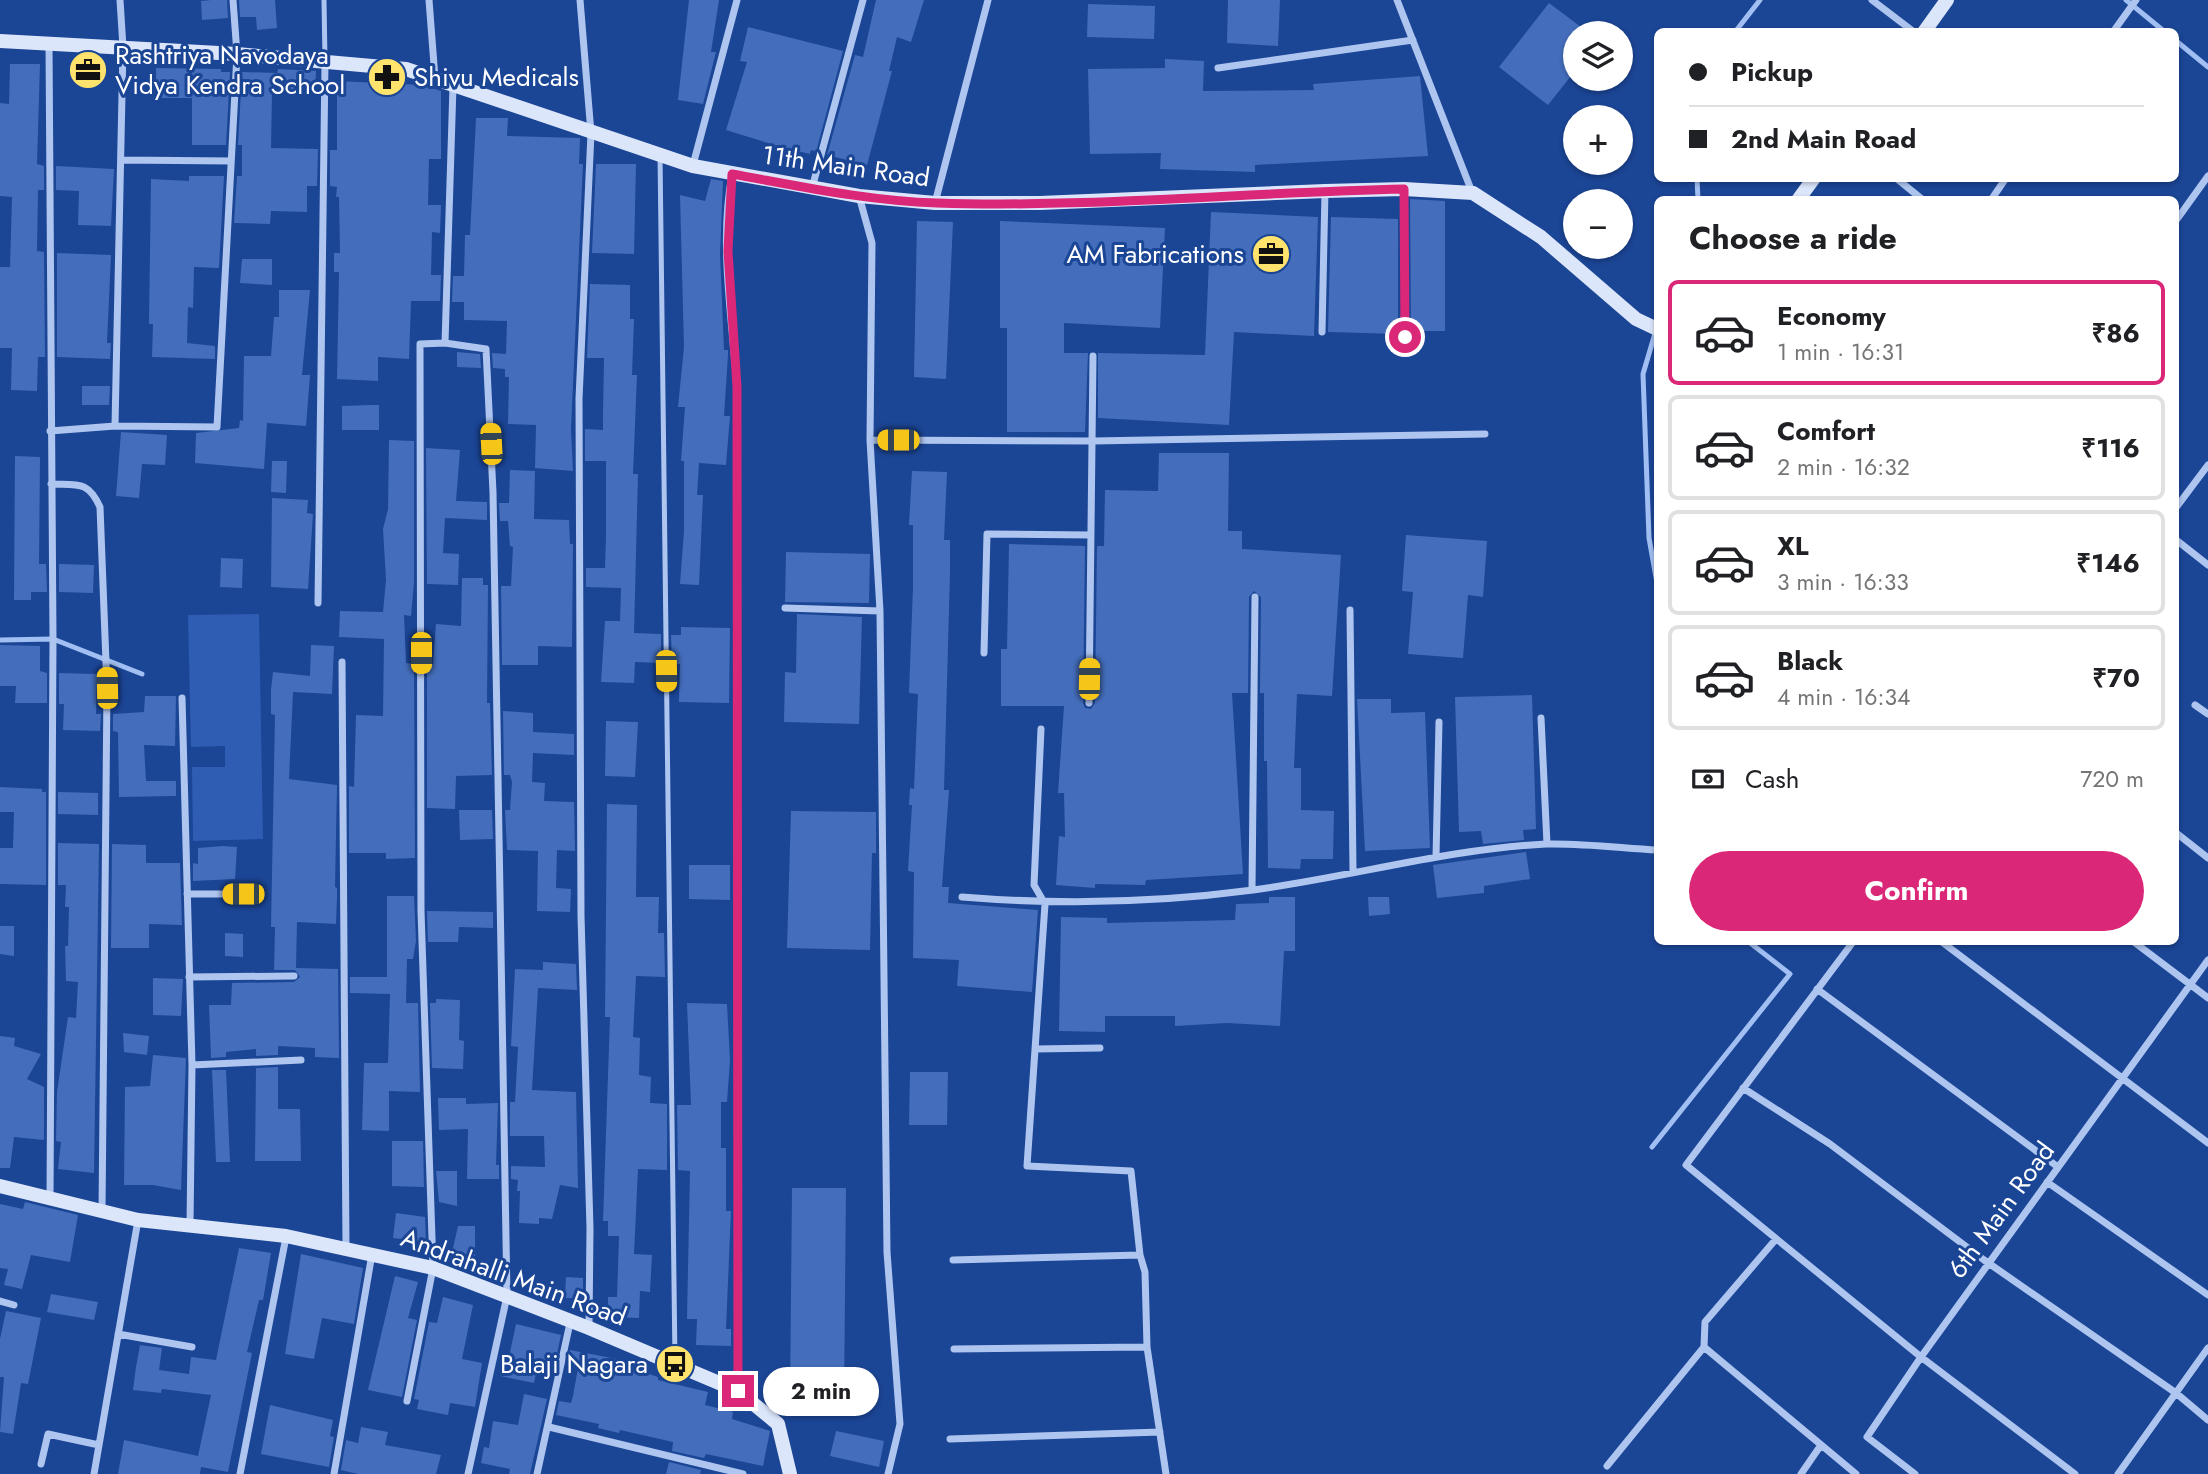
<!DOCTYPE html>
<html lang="en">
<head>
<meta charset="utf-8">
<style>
	body { margin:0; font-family:Jost,sans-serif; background:#f2f2f2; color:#202124; height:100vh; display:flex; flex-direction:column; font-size:26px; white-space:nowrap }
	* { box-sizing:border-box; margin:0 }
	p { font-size:23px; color:#757577 }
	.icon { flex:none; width:38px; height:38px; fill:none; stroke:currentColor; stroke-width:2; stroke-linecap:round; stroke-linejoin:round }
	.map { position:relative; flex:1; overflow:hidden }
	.sheet { position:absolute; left:1654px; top:196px; width:525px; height:749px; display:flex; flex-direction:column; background:#fff; border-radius:10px; box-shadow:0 2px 5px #0004 }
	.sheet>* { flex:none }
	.top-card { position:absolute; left:1654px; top:28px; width:525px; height:154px; border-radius:10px; box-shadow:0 2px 5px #0004; display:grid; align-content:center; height:154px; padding:0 35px; background:#fff }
	.fabs { position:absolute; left:1563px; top:21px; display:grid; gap:14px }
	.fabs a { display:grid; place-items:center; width:70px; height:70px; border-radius:50%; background:#fff; box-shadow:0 2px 5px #0004; font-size:35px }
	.end { position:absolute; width:32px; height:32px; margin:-16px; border:9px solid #db2777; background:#fff; box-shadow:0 0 0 4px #fff }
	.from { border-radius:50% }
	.bubble { position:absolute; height:49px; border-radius:24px; background:#fff; box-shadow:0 2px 5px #0004; font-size:23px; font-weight:700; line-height:49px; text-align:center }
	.car { position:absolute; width:21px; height:42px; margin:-21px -10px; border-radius:9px; box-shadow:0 0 5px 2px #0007; background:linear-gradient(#f5c518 24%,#345 0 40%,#f5c518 0 76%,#345 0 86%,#f5c518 0) }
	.top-card b { display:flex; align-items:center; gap:24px; height:66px; font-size:26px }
	.top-card b+b { border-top:2px solid #e0e0e0 }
	.top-card i { width:18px; height:18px; background:#202124 }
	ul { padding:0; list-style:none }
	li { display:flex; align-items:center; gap:21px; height:105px; margin:0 14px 10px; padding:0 21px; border:4px solid #e0e0e0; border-radius:10px }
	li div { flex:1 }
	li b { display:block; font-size:26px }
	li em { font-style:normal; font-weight:700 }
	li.on { border-color:#db2777 }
	li>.icon { width:63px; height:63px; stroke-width:1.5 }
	h2 { padding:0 35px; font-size:32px; line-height:84px }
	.pay { display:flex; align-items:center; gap:18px; height:77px; padding:0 35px; font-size:26px }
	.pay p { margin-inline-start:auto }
	.primary-button { display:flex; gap:14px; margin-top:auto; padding:14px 35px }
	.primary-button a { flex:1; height:80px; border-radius:42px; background:#db2777; color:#fff; font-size:28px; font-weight:700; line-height:80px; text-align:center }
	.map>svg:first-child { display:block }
</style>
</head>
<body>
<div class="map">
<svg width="2208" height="1474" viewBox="0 0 2208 1474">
	<rect width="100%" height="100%" fill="#1b4595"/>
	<path fill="#2f5db3" d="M259,614L263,839L193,841L192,767H225V746L191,747L188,615Z"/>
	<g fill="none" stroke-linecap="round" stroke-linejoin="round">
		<path stroke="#a1bff2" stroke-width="5" d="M2126,0L2165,32
			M1735,32L1760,0
			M2175,40L2208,67
			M1697,178L1698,200
			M1656,330L1643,374L1649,538L1657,583
			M0,640L53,639L142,674
			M1652,1147L1790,974L1749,942"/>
	</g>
	<path fill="#446ebc" d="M211,0H227L228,18L202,20L201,1Z
		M239,0H275L277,28L257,30L256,17H240Z
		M689,0H719L711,52H716L703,104L678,100Z
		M876,0H924L911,42L897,37L889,71H892L867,165L827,155L855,55L863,57Z
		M1228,0H1280L1278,46L1227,43Z
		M1549,3L1589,33H1575V71L1548,105L1499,67Z
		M1088,4L1155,6L1154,39L1087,37Z
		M748,27L843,51L816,152L811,150L810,154L781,147L726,130L747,62L740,61Z
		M1165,59L1204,61L1203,91L1314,90L1313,84L1420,76L1428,156L1255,165V172L1160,169L1161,153L1090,154L1088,69L1165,68Z
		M10,64H40L37,164L44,166V190H38L37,251L44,252L45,357H38L37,391L11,390L12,348H0V267H10L12,197L0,196V103L9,104Z
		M156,68L221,69V72H230L226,145H192V98H156Z
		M278,69L316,71L315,93L272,92L271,148L318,149L317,186H307V212L271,211L270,224L234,223L237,176H242V145H238L242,72L277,73Z
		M337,81L423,85L441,91V159H429L428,205H441L440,233L432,232L431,275H441L440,301H411L409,359L378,357V381L337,379L339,272H334V253H340L339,197H336L337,187L330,186V150H337Z
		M476,118H508L507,136L580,138L579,164H583L571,429L573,471L535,468L536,425L508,424L509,377H505V369L493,368L492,353L506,354L507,321L464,320V302H452L453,276H464L465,235H470Z
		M596,164H636L634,254L592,253Z
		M56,166L114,169L111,226L78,225L79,191L56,190Z
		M189,176H224L219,268L194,267L193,308L188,307L187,343L215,346V359L152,357L153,324H149L151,179L189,181Z
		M711,179L723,181L720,254L724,350H728V355L724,416H730L726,465L699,463L697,495H703L699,585L680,584L684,531V461H681L685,407H678L684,347L680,195L705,201Z
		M1410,199L1445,201V331H1411Z
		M1211,212L1318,217L1314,336L1234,332L1229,425L1098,418V353L1205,355Z
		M1331,217L1398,219V334L1328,332Z
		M917,221L953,222L946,379L914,377Z
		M1000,221L1165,228L1160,328L1064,323V353H1088L1085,432H1007V328H1000Z
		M57,253L111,255L107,343H111L110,359L57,357Z
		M242,259H272V285L240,283Z
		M590,284L630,285V319H634L632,375H637L633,474H638L634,633L661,634V663L635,662L634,683L601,682L605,621H620L621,588L586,587V568H605L606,537V461H585V429L603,430V414L604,358H587Z
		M279,290H310L302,375H310L306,426L267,423L264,469L195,463L196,433L239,428L240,420L243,421L244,356H271L274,317H279Z
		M457,352L480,354L481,368L457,367Z
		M82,386H110L109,405H82Z
		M371,405H379V430H342V406Z
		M121,432L167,435L165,465L142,464L139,498L116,496Z
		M389,440L414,441V583L411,616L404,615L406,663L414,664L415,858L386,859V853H349V786L354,787L356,715L383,716L384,639L339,637L340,611L383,612L386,580L383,529L388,509Z
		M426,448L460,450L456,501L487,502V520L445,518L443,553L459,554L458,585L427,584Z
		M1159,453H1229L1228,531H1242V549L1341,555L1332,696L1297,694L1294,768H1301V810L1334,811L1333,859H1301L1300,869L1268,868L1267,761H1264V693H1260L1261,597L1254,591L1249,597L1248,693H1232L1243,874L1146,880L1145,885L1095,884V888L1056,885L1059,836L1065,837L1064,793H1058L1064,706H1001V649H1007L1009,544L1085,546L1083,703L1085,708L1091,709L1095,703L1097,546H1104L1105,490L1158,491Z
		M15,456L40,457L39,564H46L47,592H31V600H14Z
		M272,461H287L286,493L271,492Z
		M510,470L535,471L534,519L569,520L570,544H573L572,647L538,646V665H502L501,586H511L513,547L510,546L508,521H500L499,503H509Z
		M912,471L947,472L944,540H950V573L944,790H949L942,887H949L948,903L1038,910L1032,992L957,986L959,960L913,958L914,872L908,871L912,805H909L910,788L914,789L918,694L909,693L913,587V525H909Z
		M272,498L308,500L307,513L313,514L308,589L271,587Z
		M1406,535L1487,541L1483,597L1468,595L1463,658L1408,654L1413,592L1402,591Z
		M786,552L870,554L869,603L785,602Z
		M221,558L243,559L242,588L220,587Z
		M59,564L94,565L93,593L59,592Z
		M462,578H483V585H488L487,703H490L492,775L456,776L455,809L427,808V664H433L436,624L461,626Z
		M797,614L862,617L859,724L784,722L785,672L796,673Z
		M681,627L730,628L729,703L679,702L680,664H672L671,635H681Z
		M0,645L40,646V671L47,673V703H15L16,686H0Z
		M311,645L334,646L332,694L293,692L289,779L337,785L335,887L337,888V897L336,924L297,922L296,968L338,969L339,1058L315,1057V1048L278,1046V1055L256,1056V1049L226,1052V1057L211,1058L209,1005H231L232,983L294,982L300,977L295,970H274L275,927H271L275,715L271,714V690L273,672L310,676Z
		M59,673L97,674L96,714H101L100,731L63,730L64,704H59Z
		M1532,695L1536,829L1523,830L1524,840L1483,844L1481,831L1459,832L1455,697Z
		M145,696H176L175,746L144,745L146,781H176V796L119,797L118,732L113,731V714L144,712Z
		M1357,699H1391V713L1425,712L1430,848L1365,851Z
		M503,711L533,713V732L574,734V755L533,753L532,782L545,783L544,801L574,802L575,851L557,850L556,888L571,889L570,912L537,911L538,851L507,850L505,810H510L512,782L510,775H504Z
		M606,721L638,722L635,777L605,776Z
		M0,787L42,789V792H46V885L0,884V848H13L14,812H0Z
		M58,792L98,793V815L58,814Z
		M607,804L637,805L636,897H659L658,933H664L665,977L636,976L633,1037L640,1038L639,1075L651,1077L650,1103L667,1104V1170L638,1169L634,1254L652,1255L650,1292L640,1291L639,1318L608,1317V1297H617L619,1236H608V1221H603L610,1017H605Z
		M459,810H492L493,839L460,840Z
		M791,811L876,812V853H872L870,950L787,948Z
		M58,843L99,844L94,1173L58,1169L61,1142L56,1141L57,1092L68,1017L76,1018L78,982L66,981L65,946H68L69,907H65L66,885H58Z
		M112,844L146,845V863H180L182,925L149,924V948H111Z
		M223,846L237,847L235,879L193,881V863L198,864V848Z
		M1526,852L1530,879L1484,886V893L1437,898L1433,865Z
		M689,865H730V900L689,899Z
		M387,896H414L416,941L413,959H407L406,1003H418L420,1092L389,1091V1131L362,1130L364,1063H388L390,994L350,993V977H387Z
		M1269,897H1295V951H1284L1280,1026L1227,1023L1175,1026V1016H1105V1032L1059,1031L1061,917L1107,918V923L1235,920L1236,904L1269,903Z
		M1368,897H1389L1390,914L1369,916Z
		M427,911L493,912V928L459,927L458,942H428Z
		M0,926H14V956L0,954Z
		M225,933L243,934V957L225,956Z
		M543,962L576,964L577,990L538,988L532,1090L576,1092L578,1188L560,1185L552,1219L539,1218V1224L519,1223L520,1191H517L518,1180L511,1179V1166L545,1167L544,1136H510V1102H515L518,1047L511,1046L515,969L543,970Z
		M153,978L183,979L181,1016L153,1015Z
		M436,999L460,1000L459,1040L464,1041L463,1069L432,1068L430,1003H436Z
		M687,1003L727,1004L730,1060L727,1102H721V1148H726V1211H731L726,1329H731V1346L696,1345L697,1319H687L690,1171L678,1170L677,1105H691Z
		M123,1033L149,1036L147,1055L124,1052Z
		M0,1036L15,1038L14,1046L41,1054L27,1079L44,1087V1140L14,1137L10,1168H0Z
		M153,1055L186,1058L181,1190L153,1185H124L125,1087L150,1086Z
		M278,1067V1109H300L301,1161H255L256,1068Z
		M212,1070H226L230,1162H216Z
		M910,1072H948L947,1125H909Z
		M438,1098H466V1104L498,1103L496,1165H499V1179H467L468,1129L439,1130Z
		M392,1141H423L424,1187L392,1186Z
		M436,1171H457V1206L439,1202Z
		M792,1188H846L844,1401H790Z
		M25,1202L78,1215L70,1262L31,1255L22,1289L4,1285L8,1269L0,1268V1204L23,1209Z
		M396,1213L425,1217L426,1242L393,1238Z
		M458,1226H475V1257H451Z
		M239,1248L271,1253L263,1300H259L247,1352L252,1353L228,1472L201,1467L200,1474H118L124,1440L198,1456L211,1395L162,1389L161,1393L133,1390L136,1367L140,1345L162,1348L159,1370L189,1374L191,1357L216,1360Z
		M301,1254L363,1268L354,1324L322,1318L314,1359L285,1354Z
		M395,1276L418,1282L408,1318L417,1320L402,1397L368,1390Z
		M566,1277L583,1278V1298H565Z
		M51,1294L98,1302L94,1320L47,1312Z
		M443,1297L473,1305L462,1359L482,1363L475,1407L450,1403L448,1415L417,1409L419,1400L414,1399L429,1322L437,1323Z
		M6,1311L41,1318L28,1384L21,1383L13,1434L0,1432L4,1377H0V1339Z
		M516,1324L561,1335L555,1363L539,1360L534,1383L500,1376L503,1356L509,1357Z
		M570,1350L648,1365L646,1373L658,1377V1380L708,1392L705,1405L733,1412L732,1419L770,1431L763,1466L706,1454L704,1458L672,1451L673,1442L620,1430L619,1433L598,1428L599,1424L556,1415L559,1401L571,1403L573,1396L578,1368L567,1366Z
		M524,1394L547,1399L530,1474H509L510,1469L481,1463L484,1447L489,1448L493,1421L518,1425Z
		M270,1405L333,1420L330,1436L334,1437L329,1467L261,1454Z
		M361,1427L388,1432L385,1445L441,1455L436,1474H358L341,1470L346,1440L358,1443Z
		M836,1431L884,1441L879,1467L830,1456Z
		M669,1462L701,1470L700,1474H666Z"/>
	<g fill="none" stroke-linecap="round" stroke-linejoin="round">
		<path stroke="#aec5f0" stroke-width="5" d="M324,0L325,60
			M660,155L675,1363"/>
		<path stroke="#aec5f0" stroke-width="7" d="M429,0L435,78
			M580,0L591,133L579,399L581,916L590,1228L589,1327
			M1397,0L1472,192
			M1872,0L1914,32
			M2113,32L2136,0
			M49,43L53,639L50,1200
			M1218,68L1413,40
			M453,86L445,343L486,349L493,492L507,1296L468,1474
			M121,160L231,161
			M693,165L737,0
			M732,175C719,242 732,318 737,387L738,1391
			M1896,178L1923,200
			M812,188L863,0
			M1404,189L1405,337
			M859,196L872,243L870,440L880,611L887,1252L900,1424L888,1474
			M1991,200L2006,178
			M935,203L988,0
			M2175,222L2208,176
			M1322,332L1325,191
			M115,426L123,47L120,0
			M50,431L115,426L217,427L237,54L233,0
			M870,440L1093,441L1485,434
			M51,484C77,485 88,480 100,507L107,688L102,1212
			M2175,509L2208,465
			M2175,539L2208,565
			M318,603L325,62
			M785,608L880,611
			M1350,610L1353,871
			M984,653L987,534L1091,535
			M342,662L346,1248
			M182,698L192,1065L190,1225
			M1089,703L1093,356
			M2195,705L2208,714
			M1541,718L1547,844
			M1041,729L1034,885L1045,904L1027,1166L1131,1171L1140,1255L1145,1272L1147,1347L1166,1474
			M2175,832L2208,858
			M1436,857L1439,722
			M1252,890L1255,597
			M187,894H243
			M962,897C1060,905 1155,903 1253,890C1351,877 1447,849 1546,844C1583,843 1621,848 1657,850
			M1853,942L1686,1165L1921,1357L2075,1474
			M1942,942L2208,1143
			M2134,942L2208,998
			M189,977L294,976
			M1817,989L2058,1167
			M1035,1049L1100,1048
			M192,1065L301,1060
			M1743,1088L1830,1144L1984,1260L2176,1393L2208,1420
			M2047,1182L2208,1295
			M1776,1239L1705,1322L1704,1347L1856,1474
			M953,1260L1140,1255
			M0,1301L14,1305
			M118,1334L192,1347
			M954,1349L1147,1347
			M407,1401L433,1268L421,911L420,344L445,343
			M549,1427L743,1474
			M950,1439L1160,1432
			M41,1464L48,1434L99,1445
			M1607,1466L1704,1347
			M94,1474L138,1220
			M240,1474L286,1237
			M334,1474L372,1254
			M537,1474L570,1323
			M1801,1474L1821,1445
			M1915,1474L1867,1437L1921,1357L2208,960
			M2118,1474L2208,1348"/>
		<path stroke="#dce6fb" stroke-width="14" d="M1924,32L1947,0
			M0,41L237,54L406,69L693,166L859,196L935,203H1040L1325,191L1404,189L1473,193L1541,237L1636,319L1657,329
			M1798,200L1814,178
			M0,1186L138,1220L286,1236L433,1268L589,1328L738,1391L778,1424L790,1474"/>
	</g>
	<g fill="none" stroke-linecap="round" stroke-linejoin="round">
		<path stroke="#db2777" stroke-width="9" d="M738,1391L737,387L728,251L732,174C799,186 868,201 937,203C1093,208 1249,192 1404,189L1405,337"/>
	</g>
	<defs>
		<g id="office-disc" transform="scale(2.0125)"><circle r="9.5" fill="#ffe36c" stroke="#1b4595"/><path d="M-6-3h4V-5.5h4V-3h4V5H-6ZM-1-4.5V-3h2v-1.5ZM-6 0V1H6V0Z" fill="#111"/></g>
		<g id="pharmacy-disc" transform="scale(2.0125)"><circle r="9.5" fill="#ffe36c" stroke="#1b4595"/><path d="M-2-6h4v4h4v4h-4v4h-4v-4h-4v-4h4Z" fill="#111"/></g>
		<g id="bus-disc" transform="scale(2.0125)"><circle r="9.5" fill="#ffe36c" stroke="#1b4595"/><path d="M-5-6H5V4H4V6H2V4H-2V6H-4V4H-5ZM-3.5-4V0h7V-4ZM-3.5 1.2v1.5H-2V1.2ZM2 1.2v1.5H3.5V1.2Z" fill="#111"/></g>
	</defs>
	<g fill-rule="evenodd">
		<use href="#office-disc" x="88" y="70"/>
		<use href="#pharmacy-disc" x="387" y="77"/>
		<use href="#office-disc" x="1271" y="254"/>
		<use href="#bus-disc" x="675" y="1364"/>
	</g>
	<g text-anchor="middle" stroke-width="6" stroke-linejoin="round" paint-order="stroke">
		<g font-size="26" fill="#fff" stroke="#1b4595" text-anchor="start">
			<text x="115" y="64">Rashtriya Navodaya<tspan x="115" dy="30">Vidya Kendra School</tspan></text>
			<text x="414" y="86">Shivu Medicals</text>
			<text x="1244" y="263" text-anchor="end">AM Fabrications</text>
			<text x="648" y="1373" text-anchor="end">Balaji Nagara</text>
		</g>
		<g font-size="26" fill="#fff" stroke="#1b4595">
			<text transform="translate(846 166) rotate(8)" y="9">11th Main Road</text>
			<text transform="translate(2001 1210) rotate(-54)" y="9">6th Main Road</text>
			<text transform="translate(514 1277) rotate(20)" y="9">Andrahalli Main Road</text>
		</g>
	</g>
</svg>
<div class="fabs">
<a><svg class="icon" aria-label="layers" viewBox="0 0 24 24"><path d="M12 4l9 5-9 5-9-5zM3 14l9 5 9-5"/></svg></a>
<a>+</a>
<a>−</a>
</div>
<i class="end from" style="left:1405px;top:337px"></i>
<i class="end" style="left:738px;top:1391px"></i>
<div class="bubble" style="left:763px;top:1367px;width:116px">2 min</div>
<i class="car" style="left:898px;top:440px;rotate:270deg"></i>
<i class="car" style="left:491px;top:444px;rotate:357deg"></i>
<i class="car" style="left:421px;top:653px;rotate:180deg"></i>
<i class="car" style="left:666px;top:671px;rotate:179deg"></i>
<i class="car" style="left:1089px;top:679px;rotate:1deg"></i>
<i class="car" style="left:107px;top:688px;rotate:359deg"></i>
<i class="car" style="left:243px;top:894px;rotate:270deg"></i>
<div class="top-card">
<b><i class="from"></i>Pickup</b>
<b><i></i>2nd Main Road</b>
</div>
<section class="sheet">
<h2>Choose a ride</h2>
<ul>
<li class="on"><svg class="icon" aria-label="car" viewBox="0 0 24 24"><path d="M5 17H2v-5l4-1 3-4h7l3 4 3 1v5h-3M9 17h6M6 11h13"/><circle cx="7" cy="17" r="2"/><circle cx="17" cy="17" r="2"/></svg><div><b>Economy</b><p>1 min · 16:31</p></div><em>₹86</em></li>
<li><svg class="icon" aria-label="car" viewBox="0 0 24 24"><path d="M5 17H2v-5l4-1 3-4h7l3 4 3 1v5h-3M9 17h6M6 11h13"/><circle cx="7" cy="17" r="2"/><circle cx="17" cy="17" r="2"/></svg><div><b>Comfort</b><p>2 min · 16:32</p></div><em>₹116</em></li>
<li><svg class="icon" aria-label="car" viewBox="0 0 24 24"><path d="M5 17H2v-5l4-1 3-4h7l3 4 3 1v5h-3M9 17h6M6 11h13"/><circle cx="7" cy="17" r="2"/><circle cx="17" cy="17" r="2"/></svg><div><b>XL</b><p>3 min · 16:33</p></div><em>₹146</em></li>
<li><svg class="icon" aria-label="car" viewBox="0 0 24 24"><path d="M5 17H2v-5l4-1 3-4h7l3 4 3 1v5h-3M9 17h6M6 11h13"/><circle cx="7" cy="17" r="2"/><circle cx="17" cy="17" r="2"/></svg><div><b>Black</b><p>4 min · 16:34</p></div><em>₹70</em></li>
</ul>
<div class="pay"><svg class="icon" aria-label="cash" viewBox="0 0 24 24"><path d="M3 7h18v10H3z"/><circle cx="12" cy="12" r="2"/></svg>Cash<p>720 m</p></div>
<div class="primary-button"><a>Confirm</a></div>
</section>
</div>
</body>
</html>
